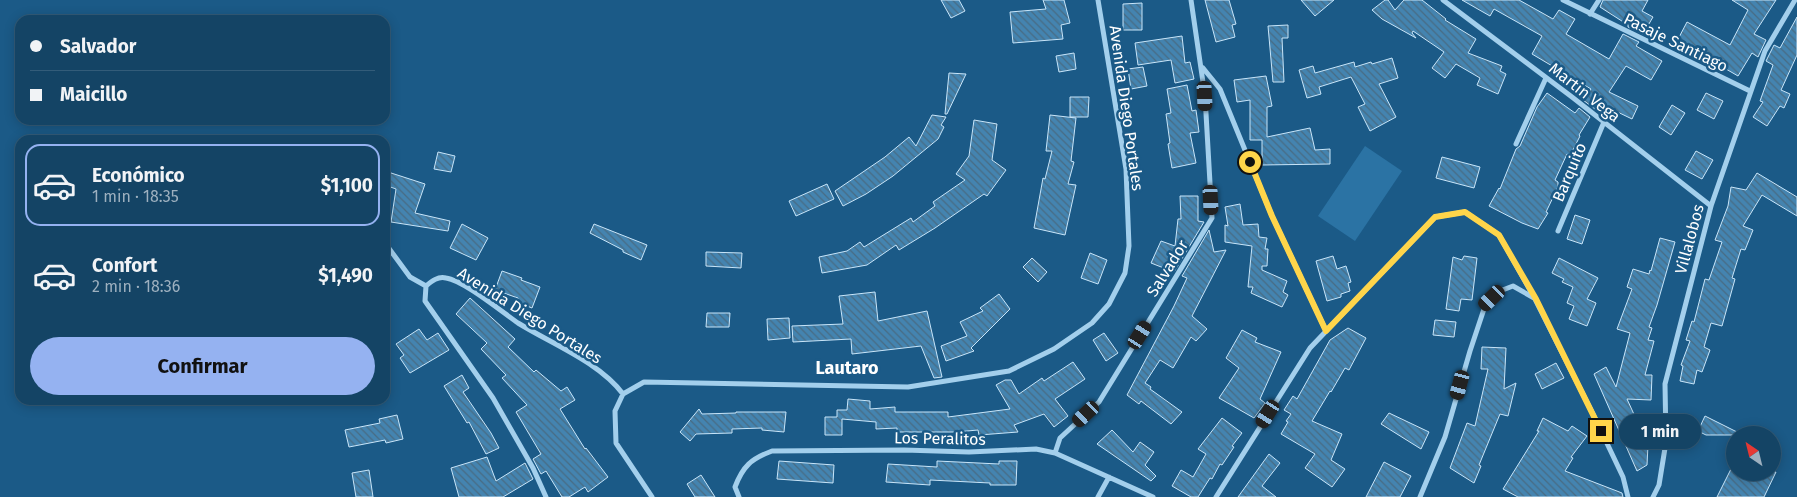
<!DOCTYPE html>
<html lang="es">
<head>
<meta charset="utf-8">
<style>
	body { margin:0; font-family:"Fira Sans",sans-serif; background:#214e6e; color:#f1f3f6; height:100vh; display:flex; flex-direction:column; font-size:19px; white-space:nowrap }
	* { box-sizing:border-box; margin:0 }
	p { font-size:16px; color:#9db0bf }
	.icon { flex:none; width:28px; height:28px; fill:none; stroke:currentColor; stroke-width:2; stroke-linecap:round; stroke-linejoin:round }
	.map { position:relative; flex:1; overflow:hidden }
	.panel { position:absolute; left:15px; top:135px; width:375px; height:270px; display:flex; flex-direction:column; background:#144465; border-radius:15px; box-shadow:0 2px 12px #0003,0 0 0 1px #335c79 }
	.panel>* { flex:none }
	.hud { position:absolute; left:15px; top:15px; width:375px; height:110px; border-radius:15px; box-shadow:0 2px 12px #0003,0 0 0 1px #335c79; display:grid; align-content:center; height:110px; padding:0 15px; background:#144465 }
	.needle { width:32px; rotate:325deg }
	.buttons { position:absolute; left:1726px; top:426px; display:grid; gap:10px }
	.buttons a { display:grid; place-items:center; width:55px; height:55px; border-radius:50%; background:#144465; box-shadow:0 2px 12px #0003,0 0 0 1px #335c79; font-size:25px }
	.end { position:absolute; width:22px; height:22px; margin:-11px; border:6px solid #ffd54a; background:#111; box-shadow:0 0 0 2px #111 }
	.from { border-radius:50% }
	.bubble { position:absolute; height:35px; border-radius:18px; background:#144465; box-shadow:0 2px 12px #0003,0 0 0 1px #335c79; font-size:16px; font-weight:700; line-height:35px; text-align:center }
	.car { position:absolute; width:15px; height:30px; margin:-15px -8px; border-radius:6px; box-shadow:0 0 4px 1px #0007; background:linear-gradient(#222 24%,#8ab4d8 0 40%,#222 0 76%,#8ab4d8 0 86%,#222 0) }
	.hud b { display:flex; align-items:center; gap:18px; height:48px; font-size:19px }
	.hud b+b { border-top:1px solid #335c79 }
	.hud i { width:12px; height:12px; background:#f1f3f6 }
	ul { padding:9px 0 0; list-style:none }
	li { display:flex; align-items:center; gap:15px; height:82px; margin:0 10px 8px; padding:0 5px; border:2px solid transparent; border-radius:15px }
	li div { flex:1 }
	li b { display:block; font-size:19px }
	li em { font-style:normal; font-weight:700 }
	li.active { border-color:#95b2f1 }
	li>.icon { width:45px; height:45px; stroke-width:1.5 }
	.cta { display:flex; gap:10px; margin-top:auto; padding:10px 15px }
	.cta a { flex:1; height:58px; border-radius:30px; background:#95b2f1; color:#111; font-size:20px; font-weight:700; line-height:58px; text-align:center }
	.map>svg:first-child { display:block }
</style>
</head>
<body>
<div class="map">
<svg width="1797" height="497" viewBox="0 0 1797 497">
	<defs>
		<pattern id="building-back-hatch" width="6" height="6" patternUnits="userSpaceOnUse" patternTransform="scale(1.25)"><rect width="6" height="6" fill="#4484b0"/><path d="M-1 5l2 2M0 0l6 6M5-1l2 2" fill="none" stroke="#486b83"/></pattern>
	</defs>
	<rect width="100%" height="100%" fill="#1b5a87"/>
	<path fill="#2b73a4" d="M1365,146L1402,171L1355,241L1318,216Z"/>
	<path fill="url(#building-back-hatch)" stroke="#c8e5f9" d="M941,0H959L965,11L951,18Z
		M1043,0H1064L1070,23L1061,25L1063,39L1013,43L1010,12L1046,9Z
		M1205,0H1229L1236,24L1232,25L1235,37L1216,42Z
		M1301,0H1334L1315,16Z
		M1385,0H1388L1395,10L1404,0H1422L1446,19L1445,20L1476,39L1468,53L1502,66L1500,71L1506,74L1498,94L1477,85L1480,78L1456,64L1445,78L1432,68L1444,52L1413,31L1412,33L1416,38L1382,19L1372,10Z
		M1462,0H1519L1553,19L1559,10L1575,19L1566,34L1609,59L1623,34L1639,42L1636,46L1662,61L1651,80L1626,66L1609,92L1638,106L1632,119L1599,103L1595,109L1583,100L1591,89L1532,54L1542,36L1494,9L1490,16Z
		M1603,0H1648L1642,11L1653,17L1643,34L1628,27V25L1600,7Z
		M1732,0H1776L1754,34L1766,40L1758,57L1752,53L1738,76L1697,52V53L1676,43L1687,22L1730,45L1748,10Z
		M1142,3V30H1123V4Z
		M1797,17V55L1781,90L1790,94L1784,108L1780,106L1767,126L1753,117L1763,102L1760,101L1773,65L1766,61L1774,45L1780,48Z
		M1288,25V38H1282L1284,82H1273L1268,26Z
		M1182,36L1185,63L1190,62L1194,79L1175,83L1171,60L1138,65L1135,43Z
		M1074,53L1076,69L1059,72L1056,56Z
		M1392,58L1398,78L1379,84L1396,117L1370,131L1358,107L1365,104L1351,77L1319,87L1321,94L1307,98L1299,70L1313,66L1315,73L1354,62L1355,67L1371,62L1372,64Z
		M1143,67L1147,86L1131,89L1128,69Z
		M949,73L966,74L947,114H945Z
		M1266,76L1272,106L1267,107V137L1310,128L1315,150L1330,149V164L1262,165V140H1250V100L1237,102L1234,80Z
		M1187,85L1192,111L1196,110L1199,132L1190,133L1196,163L1172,168L1168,144L1170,143L1166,114L1171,113L1167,89Z
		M1547,93L1575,113L1579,108L1590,117L1579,135L1580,136L1570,156L1567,154L1555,180L1558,182V187L1546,212L1548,213L1538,229L1522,223L1489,206L1499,188L1500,189L1516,149L1520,146L1537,107Z
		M1706,93L1723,101L1714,119L1697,110Z
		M1070,97H1089L1088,117H1070Z
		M1672,105L1685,113L1671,135L1659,127Z
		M932,115L946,117L941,125L944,127L938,139L893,176L866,194L843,206L835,191L885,157L909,137L916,146Z
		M1050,115L1076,118L1071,161L1074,162L1068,184L1076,185L1065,235L1034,228L1043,178L1045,179L1052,151H1046Z
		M974,120L997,124L992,160L1006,170L987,196L984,194L935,228L899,250L896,245L867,265L822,273L819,257L847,251L860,242L864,247L911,218L913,222L935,206L933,202L965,180L956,174L969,156Z
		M1696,151L1713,160L1702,179L1685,170Z
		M438,152L455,156L451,172L434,169Z
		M1442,157L1480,167L1474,188L1436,178Z
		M385,171L425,184L415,213L450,221L448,231L391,222L396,189L385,185Z
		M1757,173L1797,197V216L1762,195L1743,226L1753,230L1745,250L1741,249L1732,278L1735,279L1722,326L1711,323L1704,347L1710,350L1702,372L1697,370L1694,384L1680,381L1683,366L1681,365L1690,341L1686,340L1692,321L1694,322L1705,279L1709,280L1722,242L1715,240L1728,206L1731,187L1746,190Z
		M827,184L834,199L796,216L789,201Z
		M1180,196H1198V221L1204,222L1174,272L1151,263L1161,241L1175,246L1178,219H1181Z
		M1240,204L1243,225L1258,224L1259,237L1267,238L1265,249H1268L1267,266H1262V270L1287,281L1283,292L1288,295L1282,307L1251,293L1253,287H1248L1252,246L1225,242V225L1228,226L1225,207Z
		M1575,215L1590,220L1582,244L1567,239Z
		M462,224L488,238L476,260L450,248Z
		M594,224L647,245L641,260L623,252V250L590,233Z
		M1209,230L1214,252L1226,250L1192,316L1207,329L1196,341L1191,337L1173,368L1160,360L1145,383L1151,387L1150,389L1182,412L1171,424L1141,401L1139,404L1127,395L1174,306L1187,278L1182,276Z
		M1660,238L1675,242L1657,305L1649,327L1652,328L1648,340L1654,341L1645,375H1652L1651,400L1627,399L1648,445L1647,465L1637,471L1594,374L1606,367L1616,387L1630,333L1617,329L1632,289L1627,287L1633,269L1649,274L1650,270L1651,271Z
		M706,252L742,253L741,268L706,266Z
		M1090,253L1107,260L1098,284L1081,278Z
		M1333,256L1337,269L1346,266L1351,282L1348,283L1350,291L1341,294V297L1327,301L1316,261Z
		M1464,256L1477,258L1472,300L1461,299L1459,311L1446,309L1453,257L1462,260Z
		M1032,258L1047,272L1038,282L1023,267Z
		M1559,258L1598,278L1587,299L1596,303L1587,326L1569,319L1574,306L1567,303L1573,287L1562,282L1564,279L1552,273Z
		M502,271L522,278L521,280L540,287L532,308L517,302L518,298L495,290Z
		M875,292L878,321L927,311L942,377L934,378L921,346L852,354L851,339L793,342L792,326L843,324L839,296Z
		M999,294L1010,309L971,348L974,351L946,361L941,346L967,336L960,322L983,311L980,308Z
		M470,298L515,339L508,347L534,372L536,370L561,391L567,387L575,400L560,409L585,449L586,448L608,477L588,492L585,487L569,497H562L546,471L541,474L533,459L541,454L516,412L527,405L502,378L506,375L481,349L487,343L456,314Z
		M707,313H730L729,327H706Z
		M789,318L790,338L768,340L767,319Z
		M1435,320L1456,322L1454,337L1433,335Z
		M1348,328L1366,338L1349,370L1345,368L1331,392L1330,391L1312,421L1342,434L1331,460L1345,469L1332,487L1305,468L1315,454L1281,434L1288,422L1286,421L1291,414L1284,410L1293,396L1297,399L1330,340Z
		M419,329L427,340L438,333L449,350L410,373L400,358L404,355L396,344Z
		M1242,330L1257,338L1255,342L1281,352L1260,399L1265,403L1254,418L1219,398L1239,368L1226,358Z
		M1104,333L1118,353L1106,361L1093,340Z
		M1482,347L1506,348L1504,389L1516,383L1508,416L1500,414L1479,465L1481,466L1474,483L1450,468L1467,423L1475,426L1488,369H1481Z
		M1073,362L1085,379L1055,399L1068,416L1054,427L1044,414L1014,425L1018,432L979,435L978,430L956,432H897V428L876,429V422L842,419V435H825V417H837V410H847L848,399L870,401V409L895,407V412H948V417L1010,409L996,385L1005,380H1011L1019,394L1042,378L1044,381Z
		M1556,363L1564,378L1542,389L1535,374Z
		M462,375L469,388L463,392L491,433L499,448L486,454L469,422L467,423L444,386Z
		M699,409L702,414L736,413V412H786L784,432L762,430V428L732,429V433L696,434L690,441L680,432Z
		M1389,413L1429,432L1421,449L1381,424Z
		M397,415L403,439L386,443L385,440L349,447L345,430L380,423L379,419Z
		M1705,416L1743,435H1706L1698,431Z
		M1222,418L1242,433L1232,446L1234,447L1222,465L1220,464L1212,479L1210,478L1198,497H1191L1172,486L1181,470L1193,477L1206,454L1198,449Z
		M1543,418L1568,431L1572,426L1587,436L1571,457L1573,458L1565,471L1622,493L1623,497H1518L1503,489L1539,431H1537Z
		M1112,430L1133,452L1140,442L1154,452L1145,465L1156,476L1151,481L1097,444Z
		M1269,454L1280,463L1262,486L1276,497H1238Z
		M487,457L496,481L525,463L533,479L503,497H459L451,468Z
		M779,461L834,465L833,483L777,479Z
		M937,461L999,464V461H1017L1016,485H990V483L930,480V485L886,482L888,464L937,467Z
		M1384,462L1411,476L1400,497H1366Z
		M1732,467L1735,468V472H1776L1764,497H1717Z
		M369,470L373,497H356L352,473Z
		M701,475L715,497H695L687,484Z"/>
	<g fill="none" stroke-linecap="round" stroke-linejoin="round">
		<path stroke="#a3cfec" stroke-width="5" d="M1443,0L1572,97L1711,206
			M1563,0L1750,91
			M1590,14L1599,0
			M1203,68L1220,89L1272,216L1326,331
			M1516,144L1546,78
			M1558,231L1604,122
			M385,243L410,277L426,286
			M1055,453L1060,438L1099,402L1212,218L1205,96L1191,0
			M546,497L533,468L493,398L425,301L426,286C432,281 438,276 446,278C463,280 502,312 518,323C552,344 599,362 623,394
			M652,497L616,443L615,411L623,394L644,382L908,387L1009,371L1054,349L1092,323L1109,304L1125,273L1129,246L1126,169L1098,0
			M739,497L735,487C743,466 751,459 772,451L904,450L969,452L1036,449L1055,453L1153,497
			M1098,497L1109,477
			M1216,497L1310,348L1435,217L1465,212L1499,235L1535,299L1594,416L1623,477L1628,497
			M1420,497L1445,437L1470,351L1485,306L1500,291L1513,286L1534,298
			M1653,497L1659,485L1666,442L1665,384L1711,206L1765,51L1795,0"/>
	</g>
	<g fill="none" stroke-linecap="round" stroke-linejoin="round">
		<path stroke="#ffd54a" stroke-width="6" d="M1250,162L1272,216L1326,331L1435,217L1465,212L1499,235L1536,299L1601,431"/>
	</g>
	<g text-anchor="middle" stroke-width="5" stroke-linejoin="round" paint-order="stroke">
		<g font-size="16" fill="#fff" stroke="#1b5a87">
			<text transform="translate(1676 42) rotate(26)" y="6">Pasaje Santiago</text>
			<text transform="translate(1585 92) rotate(38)" y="6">Martin Vega</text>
			<text transform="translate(1127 108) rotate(82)" y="6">Avenida Diego Portales</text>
			<text transform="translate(1569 172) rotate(-67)" y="6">Barquito</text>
			<text transform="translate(1689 239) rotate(-75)" y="6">Villalobos</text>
			<text transform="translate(1167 268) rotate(-58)" y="6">Salvador</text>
			<text transform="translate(530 315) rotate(32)" y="6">Avenida Diego Portales</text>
			<text transform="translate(940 438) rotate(1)" y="6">Los Peralitos</text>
		</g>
		<g font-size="18" font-weight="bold" fill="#fff" stroke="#1b5a87">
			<text x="847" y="374">Lautaro</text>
		</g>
	</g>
</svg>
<div class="buttons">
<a><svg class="needle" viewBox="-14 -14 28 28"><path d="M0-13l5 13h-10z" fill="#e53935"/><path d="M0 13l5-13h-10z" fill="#9db0bf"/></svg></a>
</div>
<i class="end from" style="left:1250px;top:162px"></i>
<i class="end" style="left:1601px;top:431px"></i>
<div class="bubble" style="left:1619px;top:414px;width:82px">1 min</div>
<i class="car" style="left:1205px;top:96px;rotate:177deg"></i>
<i class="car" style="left:1211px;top:200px;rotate:177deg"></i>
<i class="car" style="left:1492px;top:298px;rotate:226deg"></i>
<i class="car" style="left:1140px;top:335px;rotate:32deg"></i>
<i class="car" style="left:1460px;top:385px;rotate:195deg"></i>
<i class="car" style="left:1086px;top:414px;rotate:227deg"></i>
<i class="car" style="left:1268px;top:414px;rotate:212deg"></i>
<div class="hud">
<b><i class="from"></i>Salvador</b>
<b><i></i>Maicillo</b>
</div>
<section class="panel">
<ul>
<li class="active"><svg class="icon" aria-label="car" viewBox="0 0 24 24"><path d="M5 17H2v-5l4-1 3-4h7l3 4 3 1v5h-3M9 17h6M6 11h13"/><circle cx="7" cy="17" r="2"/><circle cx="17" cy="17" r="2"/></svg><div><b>Económico</b><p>1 min · 18:35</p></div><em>$1,100</em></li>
<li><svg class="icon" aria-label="car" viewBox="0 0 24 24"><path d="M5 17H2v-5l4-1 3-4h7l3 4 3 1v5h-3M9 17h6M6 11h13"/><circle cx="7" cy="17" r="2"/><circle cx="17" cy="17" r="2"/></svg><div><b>Confort</b><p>2 min · 18:36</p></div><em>$1,490</em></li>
</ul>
<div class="cta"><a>Confirmar</a></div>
</section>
</div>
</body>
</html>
